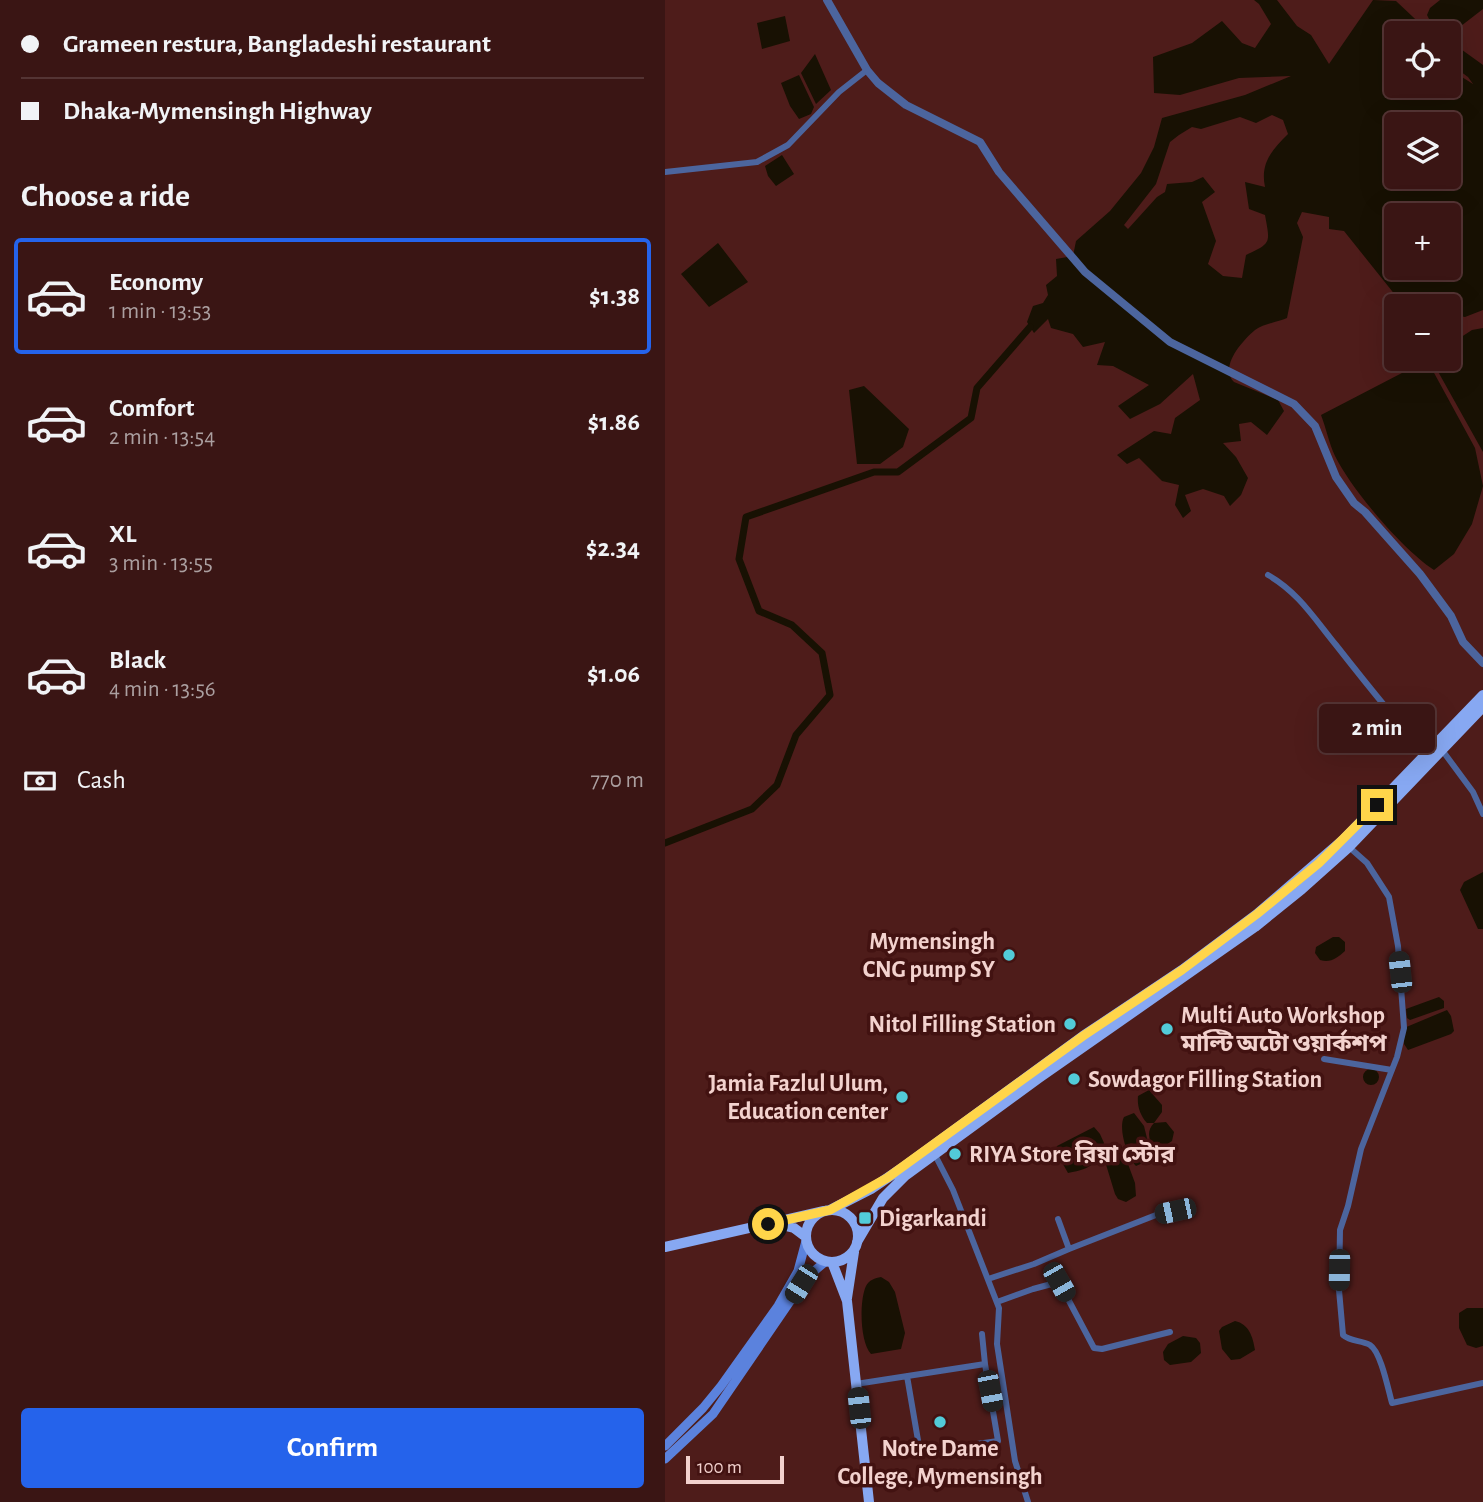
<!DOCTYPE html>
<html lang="en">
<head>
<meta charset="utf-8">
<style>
	body { margin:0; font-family:"Alegreya Sans","Noto Sans Bengali",sans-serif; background:#411e1d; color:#f1f3f6; height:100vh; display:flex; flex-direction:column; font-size:26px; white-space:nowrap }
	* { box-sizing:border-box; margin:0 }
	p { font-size:23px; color:#ab9fa0 }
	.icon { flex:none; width:38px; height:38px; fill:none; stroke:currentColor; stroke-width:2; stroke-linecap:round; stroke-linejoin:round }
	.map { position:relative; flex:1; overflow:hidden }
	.sheet { display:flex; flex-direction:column; background:#3a1514; width:665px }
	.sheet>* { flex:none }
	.banner { display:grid; align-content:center; height:154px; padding:0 21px; background:#3a1514 }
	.fabs { position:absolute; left:719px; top:21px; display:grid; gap:14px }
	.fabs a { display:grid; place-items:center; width:77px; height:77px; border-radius:7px; background:#3a1514; box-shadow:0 7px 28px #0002,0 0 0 2px #543434; font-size:35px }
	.scale { position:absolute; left:21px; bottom:18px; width:98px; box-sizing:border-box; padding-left:7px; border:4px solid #f3d2ce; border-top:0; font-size:19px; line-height:24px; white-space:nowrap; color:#f3d2ce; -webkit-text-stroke:5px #421211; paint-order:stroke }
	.end { position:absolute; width:32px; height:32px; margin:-16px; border:9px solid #ffd54a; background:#111; box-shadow:0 0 0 4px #111 }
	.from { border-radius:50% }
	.bubble { position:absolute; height:49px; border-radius:7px; background:#3a1514; box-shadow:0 7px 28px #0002,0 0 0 2px #543434; font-size:23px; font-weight:700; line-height:49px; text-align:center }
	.car { position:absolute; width:21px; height:42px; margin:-21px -10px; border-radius:9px; box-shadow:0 0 5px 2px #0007; background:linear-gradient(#222 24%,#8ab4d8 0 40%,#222 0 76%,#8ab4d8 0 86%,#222 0) }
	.banner b { display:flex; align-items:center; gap:24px; height:66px; font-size:26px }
	.banner b+b { border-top:2px solid #543434 }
	.banner i { width:18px; height:18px; background:#f1f3f6 }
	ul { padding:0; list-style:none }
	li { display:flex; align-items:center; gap:21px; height:116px; margin:0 14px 10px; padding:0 7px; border:4px solid transparent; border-radius:7px }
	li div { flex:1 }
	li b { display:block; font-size:26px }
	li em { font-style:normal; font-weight:700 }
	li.selected { border-color:#2563eb }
	li>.icon { width:63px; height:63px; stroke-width:1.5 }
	h2 { padding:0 21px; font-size:32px; line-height:84px }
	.pay { display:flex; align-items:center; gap:18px; height:77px; padding:0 21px; font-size:26px }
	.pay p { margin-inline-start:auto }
	.action { display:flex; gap:14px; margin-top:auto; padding:14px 21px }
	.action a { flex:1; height:80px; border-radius:7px; background:#2563eb; color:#fff; font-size:28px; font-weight:700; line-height:80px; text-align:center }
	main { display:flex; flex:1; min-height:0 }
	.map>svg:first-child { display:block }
</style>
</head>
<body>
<main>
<section class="sheet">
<div class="banner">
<b><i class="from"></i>Grameen restura, Bangladeshi restaurant</b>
<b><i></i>Dhaka-Mymensingh Highway</b>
</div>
<h2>Choose a ride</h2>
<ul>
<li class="selected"><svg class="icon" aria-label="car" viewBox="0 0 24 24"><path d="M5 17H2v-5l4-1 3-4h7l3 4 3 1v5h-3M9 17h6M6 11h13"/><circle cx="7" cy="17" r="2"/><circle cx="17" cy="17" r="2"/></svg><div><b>Economy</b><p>1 min · 13:53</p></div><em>$1.38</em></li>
<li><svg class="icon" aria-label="car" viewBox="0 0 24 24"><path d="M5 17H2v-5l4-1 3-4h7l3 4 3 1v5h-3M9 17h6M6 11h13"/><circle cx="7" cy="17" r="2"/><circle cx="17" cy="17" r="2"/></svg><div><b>Comfort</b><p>2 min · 13:54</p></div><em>$1.86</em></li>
<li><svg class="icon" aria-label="car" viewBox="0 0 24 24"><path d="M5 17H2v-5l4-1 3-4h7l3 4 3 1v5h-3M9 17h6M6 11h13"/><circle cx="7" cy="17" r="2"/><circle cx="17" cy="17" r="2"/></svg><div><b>XL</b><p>3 min · 13:55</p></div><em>$2.34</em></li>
<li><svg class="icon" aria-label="car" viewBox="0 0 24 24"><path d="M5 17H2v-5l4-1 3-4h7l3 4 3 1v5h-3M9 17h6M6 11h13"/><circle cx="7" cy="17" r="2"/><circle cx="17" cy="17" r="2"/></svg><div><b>Black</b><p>4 min · 13:56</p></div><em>$1.06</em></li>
</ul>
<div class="pay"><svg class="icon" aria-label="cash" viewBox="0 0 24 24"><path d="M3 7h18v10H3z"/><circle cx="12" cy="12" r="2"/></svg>Cash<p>770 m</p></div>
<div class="action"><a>Confirm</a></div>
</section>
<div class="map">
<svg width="818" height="1502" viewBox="0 0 818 1502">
	<rect width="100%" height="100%" fill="#4e1c1a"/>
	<path fill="#181103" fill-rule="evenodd" d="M589,0H612L632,26L646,35L664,64L708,0L731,1L765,33H732V86H784V69L808,84L803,77L784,63V45L793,47L818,65V310L800,317L784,314V306H739L679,231L664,229V217L637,212L632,223L638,237L622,318C613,322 598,324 590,330C577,341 554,367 569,382L613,400L619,411L602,435L586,422L574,424L576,441L558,443L571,457L583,478L576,495L565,506L559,496L538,489L520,495L526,511L518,518L510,505L514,485L497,481L474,458L462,464L452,455L489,431L506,434L510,418L535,400L528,374L495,404L465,419L453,406L484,385L448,366L432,365L440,342L418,347L408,334L386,328L383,319L369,333L362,322L368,306L378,303L383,295L381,285L392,276L391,259L408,256L411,241L445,211L476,173L489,147L497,118L580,95L626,76L574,78L515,95L489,93L488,57L527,43L557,21L577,43L590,48L606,24L594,4ZM607,115L618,120L623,134C607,150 595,163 600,187L580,182L584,209L600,215C605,243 607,243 581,255L577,278L558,276L543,264L551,241L537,202L550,192L538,177L527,182L502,184L500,192L492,197L463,229L459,225L491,184L505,142L514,135L527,127L536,129L575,117L591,123ZM732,124H784V177H732ZM732,215H784V268H732Z
		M775,0H818V9L796,26L788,37H784V33H778L766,23L762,15L765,8Z
		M120,16L125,41L97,49L92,23Z
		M150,54L166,90L151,104L136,73Z
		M134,75L149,107L146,114L134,119L125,106L116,83Z
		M117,155L129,174L111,186L103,176L100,166Z
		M53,243L83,282L44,307L16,274Z
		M818,328V452L766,359H784V345L807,330Z
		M762,360L810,448L818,486L807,524L789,554L769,570C737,549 687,490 670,456C664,443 661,428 656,415Z
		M199,386L244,429L238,447L215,464H192L184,390Z
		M818,872V929H813L795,890L799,882Z
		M668,937H674L680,942V951C672,958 666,963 655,960L650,953L651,947Z
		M774,997L779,1001V1008L745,1020L742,1018L741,1009Z
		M782,1010L786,1016L789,1031L786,1034L743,1050L739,1044V1028Z
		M698 1077a8 8 0 1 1 16 0a8 8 0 1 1-16 0Z
		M484,1090L497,1105V1112L489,1123L501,1122L509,1132L507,1141L493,1150L489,1149C484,1140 481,1131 489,1123H482C475,1115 472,1106 473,1096Z
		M469,1113L479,1126L487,1159L471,1166C462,1157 453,1128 459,1117Z
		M429,1127L435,1134L439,1143C429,1165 429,1168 403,1173L390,1150L392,1146Z
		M456,1145L470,1183L471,1196L461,1202L453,1199L450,1194L439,1158L440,1152Z
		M216,1277L224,1282L230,1292L240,1333L236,1349L206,1354C195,1343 194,1301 201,1286C204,1280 210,1278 216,1277Z
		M802,1308H818V1346L811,1348L802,1345L794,1328V1313Z
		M570,1321C584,1324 588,1337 590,1350L575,1359L566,1360L557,1349L554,1331L557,1327Z
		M518,1336L531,1338L535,1343L536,1353L526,1362L505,1365L499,1360L498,1352L503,1344Z"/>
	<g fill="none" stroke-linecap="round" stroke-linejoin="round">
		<path stroke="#181103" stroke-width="7" d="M0,843L87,809L112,785L131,735L165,695L157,653L127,625L94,611L74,559L81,517L209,472H233L306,418L312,388L365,327"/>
		<path stroke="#4c659e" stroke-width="6" d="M0,172L92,162L123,145L174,92L202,70
			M603,575C633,592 649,618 671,645C700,682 729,719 761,754
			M777,750L808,792L818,814
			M684,847L702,863L724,897L733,946L739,1028L732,1057L696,1149L683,1206L675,1230L674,1290L678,1335C686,1342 696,1340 705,1345C716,1352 723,1389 727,1403L818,1383
			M659,1059L727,1070
			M269,1153L288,1190L334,1308L332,1344L350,1461L363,1502
			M404,1249L491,1215L510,1211
			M323,1279L369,1264L404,1249L393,1219
			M332,1302L368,1289L394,1282L429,1348L437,1349L505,1332
			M242,1376L255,1452L333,1441L320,1364
			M191,1384L320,1364L317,1334"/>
		<path stroke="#4c659e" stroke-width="8" d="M162,0L202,70L213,83L241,105L315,142L334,172L420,272L505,342L629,404L650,426L671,477L689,503L700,512L755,574L786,616L798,642L818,663"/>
		<path stroke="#5b82dd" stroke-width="9" d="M0,1446L38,1408L56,1386L113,1306L133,1271L141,1241
			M0,1459L48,1414L141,1278L161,1261"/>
		<path stroke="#87a8f2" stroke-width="10" d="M165,1210L206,1189L237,1168L418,1036L517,970L592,914L679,839L818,695
			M141 1236a26 26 0 1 1 52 0a26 26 0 1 1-52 0Z
			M112,1224L129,1228L141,1237
			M192,1242L218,1198L240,1176L374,1078L590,927L637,889L684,847L818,707
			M0,1247L159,1211
			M167,1262L182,1301L204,1502
			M182,1298L189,1252"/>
	</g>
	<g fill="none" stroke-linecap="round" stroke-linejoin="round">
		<path stroke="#ffd54a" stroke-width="9" d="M103,1224L165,1210L222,1178L418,1036L517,970L592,914L654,863L712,805"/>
	</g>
	<g fill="#52cbd8" stroke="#421211" stroke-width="2.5">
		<circle cx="344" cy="955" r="7"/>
		<circle cx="405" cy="1024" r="7"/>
		<circle cx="502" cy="1029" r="7"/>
		<circle cx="409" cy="1079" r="7"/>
		<circle cx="237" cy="1097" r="7"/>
		<circle cx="290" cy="1154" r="7"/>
		<rect x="193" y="1211" width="14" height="14" rx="3.5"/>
		<circle cx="275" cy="1422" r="7"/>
	</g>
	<g text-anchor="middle" stroke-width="7" stroke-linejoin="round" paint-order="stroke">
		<g font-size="24" font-weight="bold" fill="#f3d2ce" stroke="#421211" text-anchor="start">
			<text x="330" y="949" text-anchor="end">Mymensingh<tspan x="330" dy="28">CNG pump SY</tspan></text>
			<text x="516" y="1023">Multi Auto Workshop<tspan x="516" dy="28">মাল্টি অটো ওয়ার্কশপ</tspan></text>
			<text x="391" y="1032" text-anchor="end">Nitol Filling Station</text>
			<text x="423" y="1087">Sowdagor Filling Station</text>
			<text x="223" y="1091" text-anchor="end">Jamia Fazlul Ulum,<tspan x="223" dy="28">Education center</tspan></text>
			<text x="304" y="1162">RIYA Store রিয়া স্টোর</text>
			<text x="214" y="1226">Digarkandi</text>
			<text x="275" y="1456" text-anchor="middle">Notre Dame<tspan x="275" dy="28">College, Mymensingh</tspan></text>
		</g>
	</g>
</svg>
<div class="fabs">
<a><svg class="icon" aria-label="locate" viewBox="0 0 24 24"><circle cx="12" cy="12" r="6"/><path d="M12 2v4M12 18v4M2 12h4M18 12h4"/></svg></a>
<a><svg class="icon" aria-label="layers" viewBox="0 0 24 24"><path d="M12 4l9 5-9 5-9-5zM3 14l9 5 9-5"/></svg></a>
<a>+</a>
<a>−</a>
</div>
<div class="scale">100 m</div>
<i class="end from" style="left:103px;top:1224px"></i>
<i class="end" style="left:712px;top:805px"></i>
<div class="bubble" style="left:654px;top:704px;width:116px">2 min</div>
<i class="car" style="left:735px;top:972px;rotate:354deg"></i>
<i class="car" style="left:510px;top:1211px;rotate:258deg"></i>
<i class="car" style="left:674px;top:1270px;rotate:181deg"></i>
<i class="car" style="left:394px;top:1282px;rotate:150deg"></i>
<i class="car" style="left:136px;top:1284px;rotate:212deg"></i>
<i class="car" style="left:325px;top:1391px;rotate:169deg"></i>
<i class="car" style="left:194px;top:1408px;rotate:354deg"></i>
</div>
</main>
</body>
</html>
